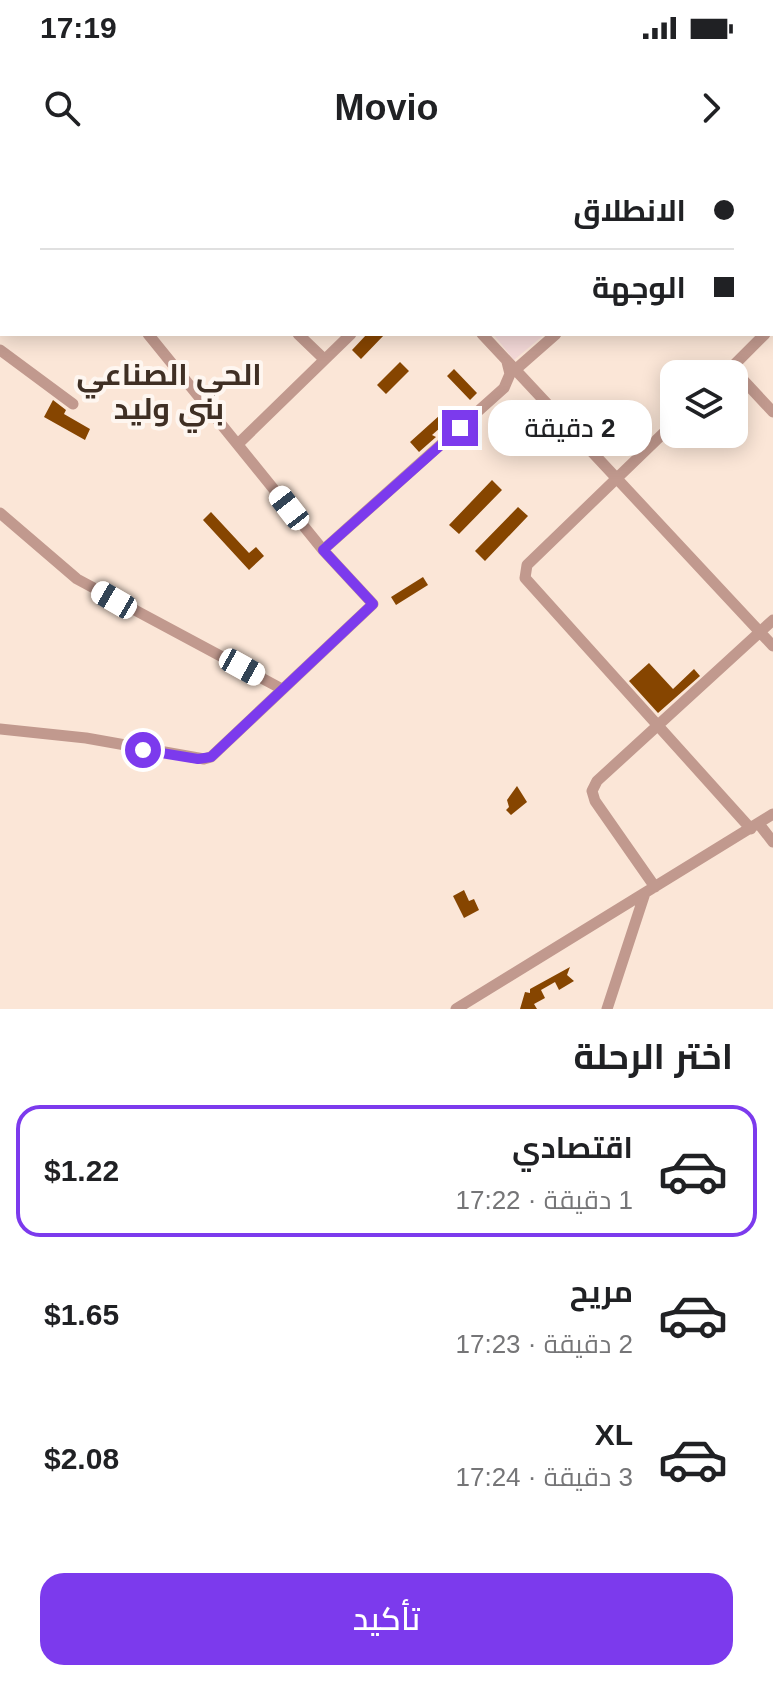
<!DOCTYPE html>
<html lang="ar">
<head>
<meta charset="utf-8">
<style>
	body { margin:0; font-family:Arial,Cairo,sans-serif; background:#f6f6f6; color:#202124; direction:rtl; height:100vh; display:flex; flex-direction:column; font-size:30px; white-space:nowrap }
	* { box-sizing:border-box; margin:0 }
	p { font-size:26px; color:#757577 }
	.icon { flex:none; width:44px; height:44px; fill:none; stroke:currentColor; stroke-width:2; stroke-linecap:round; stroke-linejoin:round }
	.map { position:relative; height:849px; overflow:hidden; direction:ltr }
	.sheet { display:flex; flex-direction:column; background:#fff; flex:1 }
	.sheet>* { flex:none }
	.guide { position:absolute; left:0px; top:0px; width:774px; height:176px; box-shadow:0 4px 20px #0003; direction:rtl; display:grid; align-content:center; height:176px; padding:0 40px; background:#fff }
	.tools { position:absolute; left:660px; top:200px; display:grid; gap:16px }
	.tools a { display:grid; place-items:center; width:88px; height:88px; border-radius:16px; background:#fff; box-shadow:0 4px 20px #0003; font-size:40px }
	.end { position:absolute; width:36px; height:36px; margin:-18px; border:10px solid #7c3aed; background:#fff; box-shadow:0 0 0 4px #fff }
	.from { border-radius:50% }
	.bubble { position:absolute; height:56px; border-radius:24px; background:#fff; box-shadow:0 4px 20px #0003; font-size:26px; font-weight:600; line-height:56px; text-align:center; direction:rtl }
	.car { position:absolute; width:24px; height:48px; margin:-24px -12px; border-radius:10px; box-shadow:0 0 6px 2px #0007; background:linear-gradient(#fff 24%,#345 0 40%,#fff 0 76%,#345 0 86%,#fff 0) }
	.guide b { display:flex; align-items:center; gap:28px; height:76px; font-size:30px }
	.guide b+b { border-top:2px solid #e0e0e0 }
	.guide i { width:20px; height:20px; background:#202124 }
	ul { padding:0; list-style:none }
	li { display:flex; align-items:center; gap:24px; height:132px; margin:0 16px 12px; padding:0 24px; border:4px solid transparent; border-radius:24px }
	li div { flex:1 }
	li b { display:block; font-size:30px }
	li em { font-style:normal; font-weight:600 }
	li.on { border-color:#7c3aed }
	li>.icon { width:72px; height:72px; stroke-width:1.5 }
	h2 { padding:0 40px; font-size:36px; line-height:96px }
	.primary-button { display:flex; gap:16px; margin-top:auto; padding:16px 40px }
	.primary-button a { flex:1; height:92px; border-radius:24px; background:#7c3aed; color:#fff; font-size:32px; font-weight:600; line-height:92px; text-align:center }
	.status { display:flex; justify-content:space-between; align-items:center; height:56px; padding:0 40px; background:#fff; direction:ltr }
	.status svg { height:22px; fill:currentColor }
	header { display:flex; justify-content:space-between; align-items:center; height:104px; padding:0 40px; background:#fff; font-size:36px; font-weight:600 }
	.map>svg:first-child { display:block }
</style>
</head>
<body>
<div class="status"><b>17:19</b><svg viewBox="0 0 49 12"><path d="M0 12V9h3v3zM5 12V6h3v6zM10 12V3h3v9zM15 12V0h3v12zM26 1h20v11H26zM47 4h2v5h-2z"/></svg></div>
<header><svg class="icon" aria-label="forward" viewBox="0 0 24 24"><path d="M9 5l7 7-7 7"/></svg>Movio<svg class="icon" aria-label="search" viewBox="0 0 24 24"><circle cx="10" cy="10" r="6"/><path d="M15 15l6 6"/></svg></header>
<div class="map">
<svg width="773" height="849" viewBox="0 0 773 849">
	<rect width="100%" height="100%" fill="#fbe6d7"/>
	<path fill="#f4d9d8" d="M493,174H545L514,200Z"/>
	<path fill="#864500" d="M367,174H385L361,199L352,190Z
		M400,202L409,211L386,234L377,225Z
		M454,209L477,233L470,240L447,216Z
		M53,240L66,250L64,254L90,269L85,280L44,257Z
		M450,246L457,253L432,275L436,277L419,292L410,282Z
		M492,320L502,330L459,374L449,365Z
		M518,347L528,356L485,401L475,391Z
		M211,352L249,393L256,387L264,396L249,410L203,360Z
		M423,417L428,425L396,445L391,437Z
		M649,503L673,529L694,509L700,516L658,553L629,521Z
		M517,626L527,642L511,655L506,650L509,647L507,640Z
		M464,730L469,741L474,739L479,750L464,758L453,736Z
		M570,807L567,815L574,821L559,830L555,822L541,830L545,838L534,844L537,849H520L525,832L530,833V829Z"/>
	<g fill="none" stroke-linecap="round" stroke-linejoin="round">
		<path stroke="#c1998e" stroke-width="11" d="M127,0L129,2
			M322,0L324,2
			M563,0L564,2
			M657,0L658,2
			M738,0L740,2
			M86,2L87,0
			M534,2L536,0
			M750,2L752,0
			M772,167L773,166
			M298,174L324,199
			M482,174L773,486
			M0,190L73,244
			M732,208L773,252
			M515,210L556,174
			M725,214L765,174
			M674,263L527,405L525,418L751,669
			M238,284L351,174
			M0,353L77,419L282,529
			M323,390L504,228L510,214L507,202
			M0,569L86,578L204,599L211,597L373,444L323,390L148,174
			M759,664L773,682
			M655,727L595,641L592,631L597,621L773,460
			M456,849L773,654
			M607,849L645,733"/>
		<path stroke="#873925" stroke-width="16" d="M66,2L68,0
			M0,72L2,70
			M0,87L2,85"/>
	</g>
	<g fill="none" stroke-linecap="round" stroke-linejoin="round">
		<path stroke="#7c3aed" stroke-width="10" d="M143,590L198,599L211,597L373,444L323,390L460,268"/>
	</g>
	<g text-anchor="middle" stroke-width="8" stroke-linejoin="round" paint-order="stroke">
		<g font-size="30" font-weight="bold" fill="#3f2f24" stroke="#fef6f0">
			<text x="169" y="225">الحي الصناعي<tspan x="169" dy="34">بني وليد</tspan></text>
		</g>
	</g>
</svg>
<div class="tools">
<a><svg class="icon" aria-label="layers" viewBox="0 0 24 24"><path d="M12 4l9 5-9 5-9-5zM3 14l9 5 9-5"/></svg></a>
</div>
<i class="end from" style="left:143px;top:590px"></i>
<i class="end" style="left:460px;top:268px"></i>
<div class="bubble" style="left:488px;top:240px;width:164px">2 دقيقة</div>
<i class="car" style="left:289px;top:348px;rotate:322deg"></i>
<i class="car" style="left:114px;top:440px;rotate:300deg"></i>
<i class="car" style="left:242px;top:507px;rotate:119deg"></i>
<div class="guide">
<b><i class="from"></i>الانطلاق</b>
<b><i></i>الوجهة</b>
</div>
</div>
<section class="sheet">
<h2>اختر الرحلة</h2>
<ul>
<li class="on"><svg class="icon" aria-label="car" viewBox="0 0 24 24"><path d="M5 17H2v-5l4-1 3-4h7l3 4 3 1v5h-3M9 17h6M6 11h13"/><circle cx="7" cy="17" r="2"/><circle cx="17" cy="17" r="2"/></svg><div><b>اقتصادي</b><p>1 دقيقة · 17:22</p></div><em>$1.22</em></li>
<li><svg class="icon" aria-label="car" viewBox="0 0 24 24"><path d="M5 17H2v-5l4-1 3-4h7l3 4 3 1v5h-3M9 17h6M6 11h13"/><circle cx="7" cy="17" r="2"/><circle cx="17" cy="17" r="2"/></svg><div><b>مريح</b><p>2 دقيقة · 17:23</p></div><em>$1.65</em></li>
<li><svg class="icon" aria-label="car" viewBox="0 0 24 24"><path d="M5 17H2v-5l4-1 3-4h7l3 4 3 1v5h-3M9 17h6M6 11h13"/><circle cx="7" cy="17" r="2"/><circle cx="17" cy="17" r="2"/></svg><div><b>XL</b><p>3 دقيقة · 17:24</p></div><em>$2.08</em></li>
</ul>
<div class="primary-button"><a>تأكيد</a></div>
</section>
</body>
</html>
